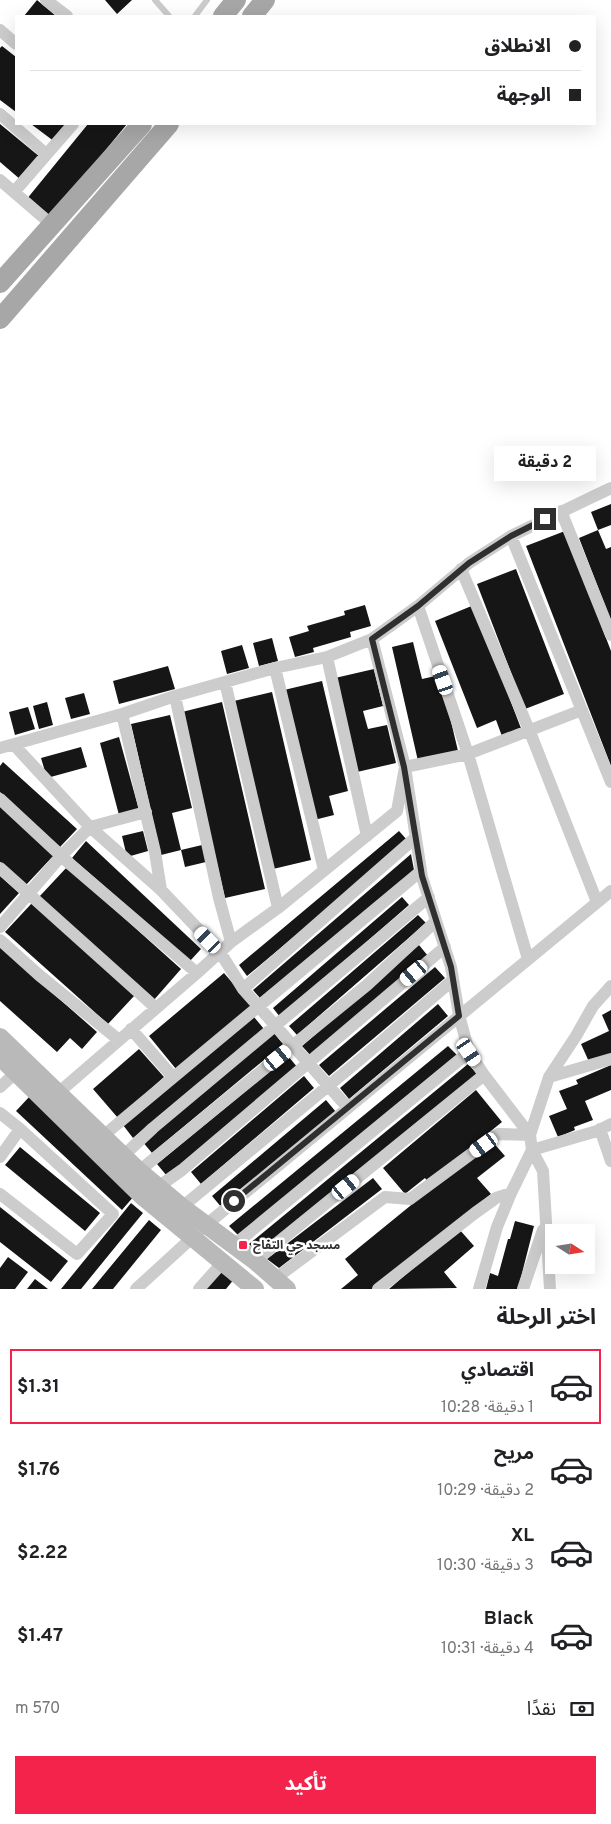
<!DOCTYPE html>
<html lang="ar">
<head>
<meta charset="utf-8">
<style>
	body { margin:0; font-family:Overpass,"Noto Sans Arabic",sans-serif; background:#f2f2f2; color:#202124; direction:rtl; height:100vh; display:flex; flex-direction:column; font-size:19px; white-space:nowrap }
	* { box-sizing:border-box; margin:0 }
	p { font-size:16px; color:#757577 }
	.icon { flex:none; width:28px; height:28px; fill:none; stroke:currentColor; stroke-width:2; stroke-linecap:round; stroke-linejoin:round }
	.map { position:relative; height:1289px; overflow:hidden; direction:ltr }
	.side { display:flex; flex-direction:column; background:#fff; flex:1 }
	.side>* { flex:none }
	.hud { position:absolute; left:15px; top:15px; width:581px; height:110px; border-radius:0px; box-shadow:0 5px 20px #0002; direction:rtl; display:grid; align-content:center; height:110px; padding:0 15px; background:#fff }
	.needle { width:32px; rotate:102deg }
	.controls { position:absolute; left:545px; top:1224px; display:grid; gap:10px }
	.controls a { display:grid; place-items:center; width:50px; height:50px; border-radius:0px; background:#fff; box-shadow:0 5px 20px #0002; font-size:25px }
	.end { position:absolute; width:22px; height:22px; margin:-11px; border:6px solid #2f2f2f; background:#fff; box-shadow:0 0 0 2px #fff }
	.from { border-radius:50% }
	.bubble { position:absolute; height:35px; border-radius:0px; background:#fff; box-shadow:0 5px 20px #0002; font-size:16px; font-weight:700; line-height:35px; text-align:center; direction:rtl }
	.car { position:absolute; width:15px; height:30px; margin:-15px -8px; border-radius:6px; box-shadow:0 0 4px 1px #0007; background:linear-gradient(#fff 24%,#345 0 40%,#fff 0 76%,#345 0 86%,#fff 0) }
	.hud b { display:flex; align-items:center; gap:18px; height:48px; font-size:19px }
	.hud b+b { border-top:1px solid #e0e0e0 }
	.hud i { width:12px; height:12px; background:#202124 }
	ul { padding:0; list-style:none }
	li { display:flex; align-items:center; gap:15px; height:75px; margin:0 10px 8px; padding:0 5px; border:2px solid transparent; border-radius:0px }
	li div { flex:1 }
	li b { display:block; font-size:19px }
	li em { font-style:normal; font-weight:700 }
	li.on { border-color:#f3234c }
	li>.icon { width:45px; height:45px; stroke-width:1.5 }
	h2 { padding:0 15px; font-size:22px; line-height:60px }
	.pay { display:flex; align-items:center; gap:12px; height:55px; padding:0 15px; font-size:19px }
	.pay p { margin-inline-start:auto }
	.action { display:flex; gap:10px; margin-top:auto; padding:10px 15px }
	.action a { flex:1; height:58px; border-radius:0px; background:#f3234c; color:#fff; font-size:20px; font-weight:700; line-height:58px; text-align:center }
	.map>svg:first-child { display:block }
</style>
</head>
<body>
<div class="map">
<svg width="611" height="1289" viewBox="0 0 611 1289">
	<rect width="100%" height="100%" fill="#fff"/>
	<path fill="#161616" d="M37,0L56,16H24Z
		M105,0H132L117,14Z
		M2,46L16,57V112L0,100V48Z
		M0,124L40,157L21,180L0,162Z
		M31,124H69L55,142Z
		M88,124H127L49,219L26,200Z
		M611,504V525L598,530L591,512Z
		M598,530L606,549L611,547V621L579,538Z
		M565,531L611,651V766L526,546Z
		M516,569L564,694L525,709L477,584Z
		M365,605L371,626L350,632L351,637L313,648L314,652L295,657L289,637L309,631L307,626L345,615L344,611Z
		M474,605L522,731L503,739L496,720L477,728L435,621Z
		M272,638L278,661L259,666L253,643Z
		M413,642L422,679L440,675L458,751L418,761L392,647Z
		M242,645L249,668L227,674L221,651Z
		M168,666L175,689L119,704L113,681Z
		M374,669L383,706L363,711L368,729L387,725L396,763L357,772L335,678Z
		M322,681L348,791L329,796L334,815L314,820L284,690Z
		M272,692L311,860L273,869L234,701Z
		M84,693L90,714L71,719L65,698Z
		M47,702L53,725L39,729L33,706Z
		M222,702L265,889L225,898L182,712Z
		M28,707L35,729L15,735L9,712Z
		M170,715L192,808L172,813L181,850L161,855L131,724Z
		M119,737L139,810L119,815L100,743Z
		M81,747L87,767L47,778L41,758Z
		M3,762L77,829L60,847L0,792V766Z
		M0,805L55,854L26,885L0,862Z
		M143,831L148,851L127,857L122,836Z
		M399,831L408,841L247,976L239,965Z
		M86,841L201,949L190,961L72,858Z
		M202,845L206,862L185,867L181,850Z
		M411,854L414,870L260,998L253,990Z
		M67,867L181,969L153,1001L39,897Z
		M0,876L19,893L0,914Z
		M402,897L409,905L280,1017L273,1008Z
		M32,903L135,995L108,1024L5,932Z
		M418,915L426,923L297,1035L289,1026Z
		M419,945L428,956L311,1056L302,1046Z
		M0,947L97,1032L82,1049L70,1038L57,1052L0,1001Z
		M435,967L445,978L329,1076L319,1065Z
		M224,973L252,1006L176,1069L149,1036Z
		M438,1004L448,1016L349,1099L340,1088Z
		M611,1010V1055L590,1064L581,1044L609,1031L602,1015Z
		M254,1017L264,1029L133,1138L123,1125Z
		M273,1032L283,1044L152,1153L142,1141Z
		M448,1046L458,1056L239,1236L229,1226Z
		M139,1049L164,1077L118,1118L93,1089Z
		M288,1056L298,1068L167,1176L157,1164Z
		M468,1064L478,1075L259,1254L249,1244Z
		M611,1065V1090L585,1101L593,1120L574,1127L575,1130L558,1137L549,1116L567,1109L559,1091L578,1084L576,1080Z
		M304,1076L314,1088L201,1184L191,1172Z
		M476,1090L502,1122L428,1182L425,1178L405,1194L383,1168Z
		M30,1096L135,1195L122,1210L16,1111Z
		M326,1100L336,1112L222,1208L212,1196Z
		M491,1140L505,1156L477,1178L491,1194L373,1289H341L358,1275L345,1259Z
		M20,1147L100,1213L85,1231L5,1165Z
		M373,1178L382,1189L279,1268L267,1259Z
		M131,1203L143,1213L81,1289H61Z
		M0,1207L68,1261L51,1282L0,1242Z
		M149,1220L161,1230L113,1289H92Z
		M515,1221L534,1226L518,1289H486L490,1273L498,1276L508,1239H510Z
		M459,1229L474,1246L444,1272L457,1288L389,1289Z
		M8,1257L28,1272L15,1289H0V1268Z
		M222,1268L235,1278L226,1289H205Z
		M35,1279L48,1289H27Z"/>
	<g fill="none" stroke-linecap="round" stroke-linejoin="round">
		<path stroke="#ccc" stroke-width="6" d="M155,0L169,16
			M195,16L207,0"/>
		<path stroke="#ccc" stroke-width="12" d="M46,0L67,16
			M0,30L16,44
			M0,114L46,154
			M0,180L51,224
			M14,192L73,124
			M561,511L611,635
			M511,536L611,782
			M461,569L530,732L597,902
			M418,606L468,754L528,959
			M372,639L418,606L469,563L511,536L611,488
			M327,657L367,836
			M275,668L324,870
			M225,682L278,908
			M175,696L219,898L231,942
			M122,714L155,852L161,890
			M14,745L90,827L161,890L220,952L243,989L348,1108
			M0,748L122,714L175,696L275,668L327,657L372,639L405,767L422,877L451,967L459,1015L469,1052L484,1075L530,1135L498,1134L410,1199L385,1197L276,1278
			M0,799L71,865L197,973
			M0,868L156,1008
			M0,927L61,856L90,827L146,812
			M0,940L39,975L119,1040
			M243,989L415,838
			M131,1029L173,1077
			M549,1077L611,1059
			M0,1087L21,1068
			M58,1093L197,973L231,942L278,908L397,811L405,767L468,754L582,710
			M0,1113L20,1129
			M600,1129L611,1161
			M103,1136L421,871
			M123,1156L153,1128L429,897
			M0,1157L20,1129L113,1214L77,1254L0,1194
			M139,1171L367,985L436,921
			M158,1187L182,1170L445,947
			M182,1207L362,1058L453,980
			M234,1245L469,1052
			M255,1261L484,1075
			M136,1289L206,1225L611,891
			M199,1289L223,1262
			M378,1289L475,1213L496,1198L511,1193
			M479,1289L497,1227L511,1193L532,1150L530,1135L549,1077L576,1036L593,1006L611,986
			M523,1289L543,1230
			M550,1289L543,1171L532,1150L597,1131L611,1124"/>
		<path stroke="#b9b9b9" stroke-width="18" d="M0,1037L139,1171L182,1207L255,1261L287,1289
			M0,1057L142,1196L255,1289"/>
		<path stroke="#a7a7a7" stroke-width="20" d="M223,16L236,0
			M252,16L265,0
			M0,283L142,124
			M0,319L169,124"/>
	</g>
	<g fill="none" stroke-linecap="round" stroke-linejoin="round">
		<path stroke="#2f2f2f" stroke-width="6" d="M234,1201L459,1016L451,967L422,876L404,767L372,639L418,606L469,563L511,536L545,519"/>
	</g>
	<rect fill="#f3234c" stroke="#fff" stroke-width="2" x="238" y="1240" width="10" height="10" rx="2.5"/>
	<g text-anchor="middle" stroke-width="5" stroke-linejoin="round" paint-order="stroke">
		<g font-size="12" font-weight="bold" fill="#2f2f2f" stroke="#fff" text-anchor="start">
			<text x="253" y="1249">مسجد حي التفاح</text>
		</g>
	</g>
</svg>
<div class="controls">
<a><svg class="needle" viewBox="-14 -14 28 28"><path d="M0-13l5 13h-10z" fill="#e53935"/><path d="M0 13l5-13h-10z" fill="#757577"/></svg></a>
</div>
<i class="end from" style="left:234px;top:1201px"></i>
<i class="end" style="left:545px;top:519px"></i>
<div class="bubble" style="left:494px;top:446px;width:102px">2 دقيقة</div>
<i class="car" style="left:443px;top:680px;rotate:341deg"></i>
<i class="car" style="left:208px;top:940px;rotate:316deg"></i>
<i class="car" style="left:414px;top:973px;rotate:230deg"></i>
<i class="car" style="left:469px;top:1052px;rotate:146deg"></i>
<i class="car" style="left:278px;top:1058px;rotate:51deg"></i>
<i class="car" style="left:484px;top:1145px;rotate:234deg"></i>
<i class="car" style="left:346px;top:1187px;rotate:51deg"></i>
<div class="hud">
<b><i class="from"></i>الانطلاق</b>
<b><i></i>الوجهة</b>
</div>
</div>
<section class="side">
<h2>اختر الرحلة</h2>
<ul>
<li class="on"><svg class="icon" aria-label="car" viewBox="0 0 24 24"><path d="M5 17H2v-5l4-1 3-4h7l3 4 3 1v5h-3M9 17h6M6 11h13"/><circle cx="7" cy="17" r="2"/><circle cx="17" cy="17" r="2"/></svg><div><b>اقتصادي</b><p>1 دقيقة · 10:28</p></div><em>$1.31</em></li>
<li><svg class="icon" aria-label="car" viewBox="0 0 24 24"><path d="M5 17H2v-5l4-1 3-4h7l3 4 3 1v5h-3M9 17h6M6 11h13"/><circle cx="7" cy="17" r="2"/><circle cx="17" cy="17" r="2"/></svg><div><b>مريح</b><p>2 دقيقة · 10:29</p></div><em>$1.76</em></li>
<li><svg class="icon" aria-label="car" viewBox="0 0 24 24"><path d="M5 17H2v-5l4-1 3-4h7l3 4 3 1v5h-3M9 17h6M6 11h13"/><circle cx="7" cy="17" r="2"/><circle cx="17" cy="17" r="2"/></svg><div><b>XL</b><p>3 دقيقة · 10:30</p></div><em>$2.22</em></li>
<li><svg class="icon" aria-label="car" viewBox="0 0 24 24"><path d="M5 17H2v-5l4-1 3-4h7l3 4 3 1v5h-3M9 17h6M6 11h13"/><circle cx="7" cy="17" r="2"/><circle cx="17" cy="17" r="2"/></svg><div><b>Black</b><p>4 دقيقة · 10:31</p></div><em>$1.47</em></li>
</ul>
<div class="pay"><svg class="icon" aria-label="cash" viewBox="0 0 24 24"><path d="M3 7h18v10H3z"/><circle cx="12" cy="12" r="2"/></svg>نقدًا<p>570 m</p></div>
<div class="action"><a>تأكيد</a></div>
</section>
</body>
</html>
